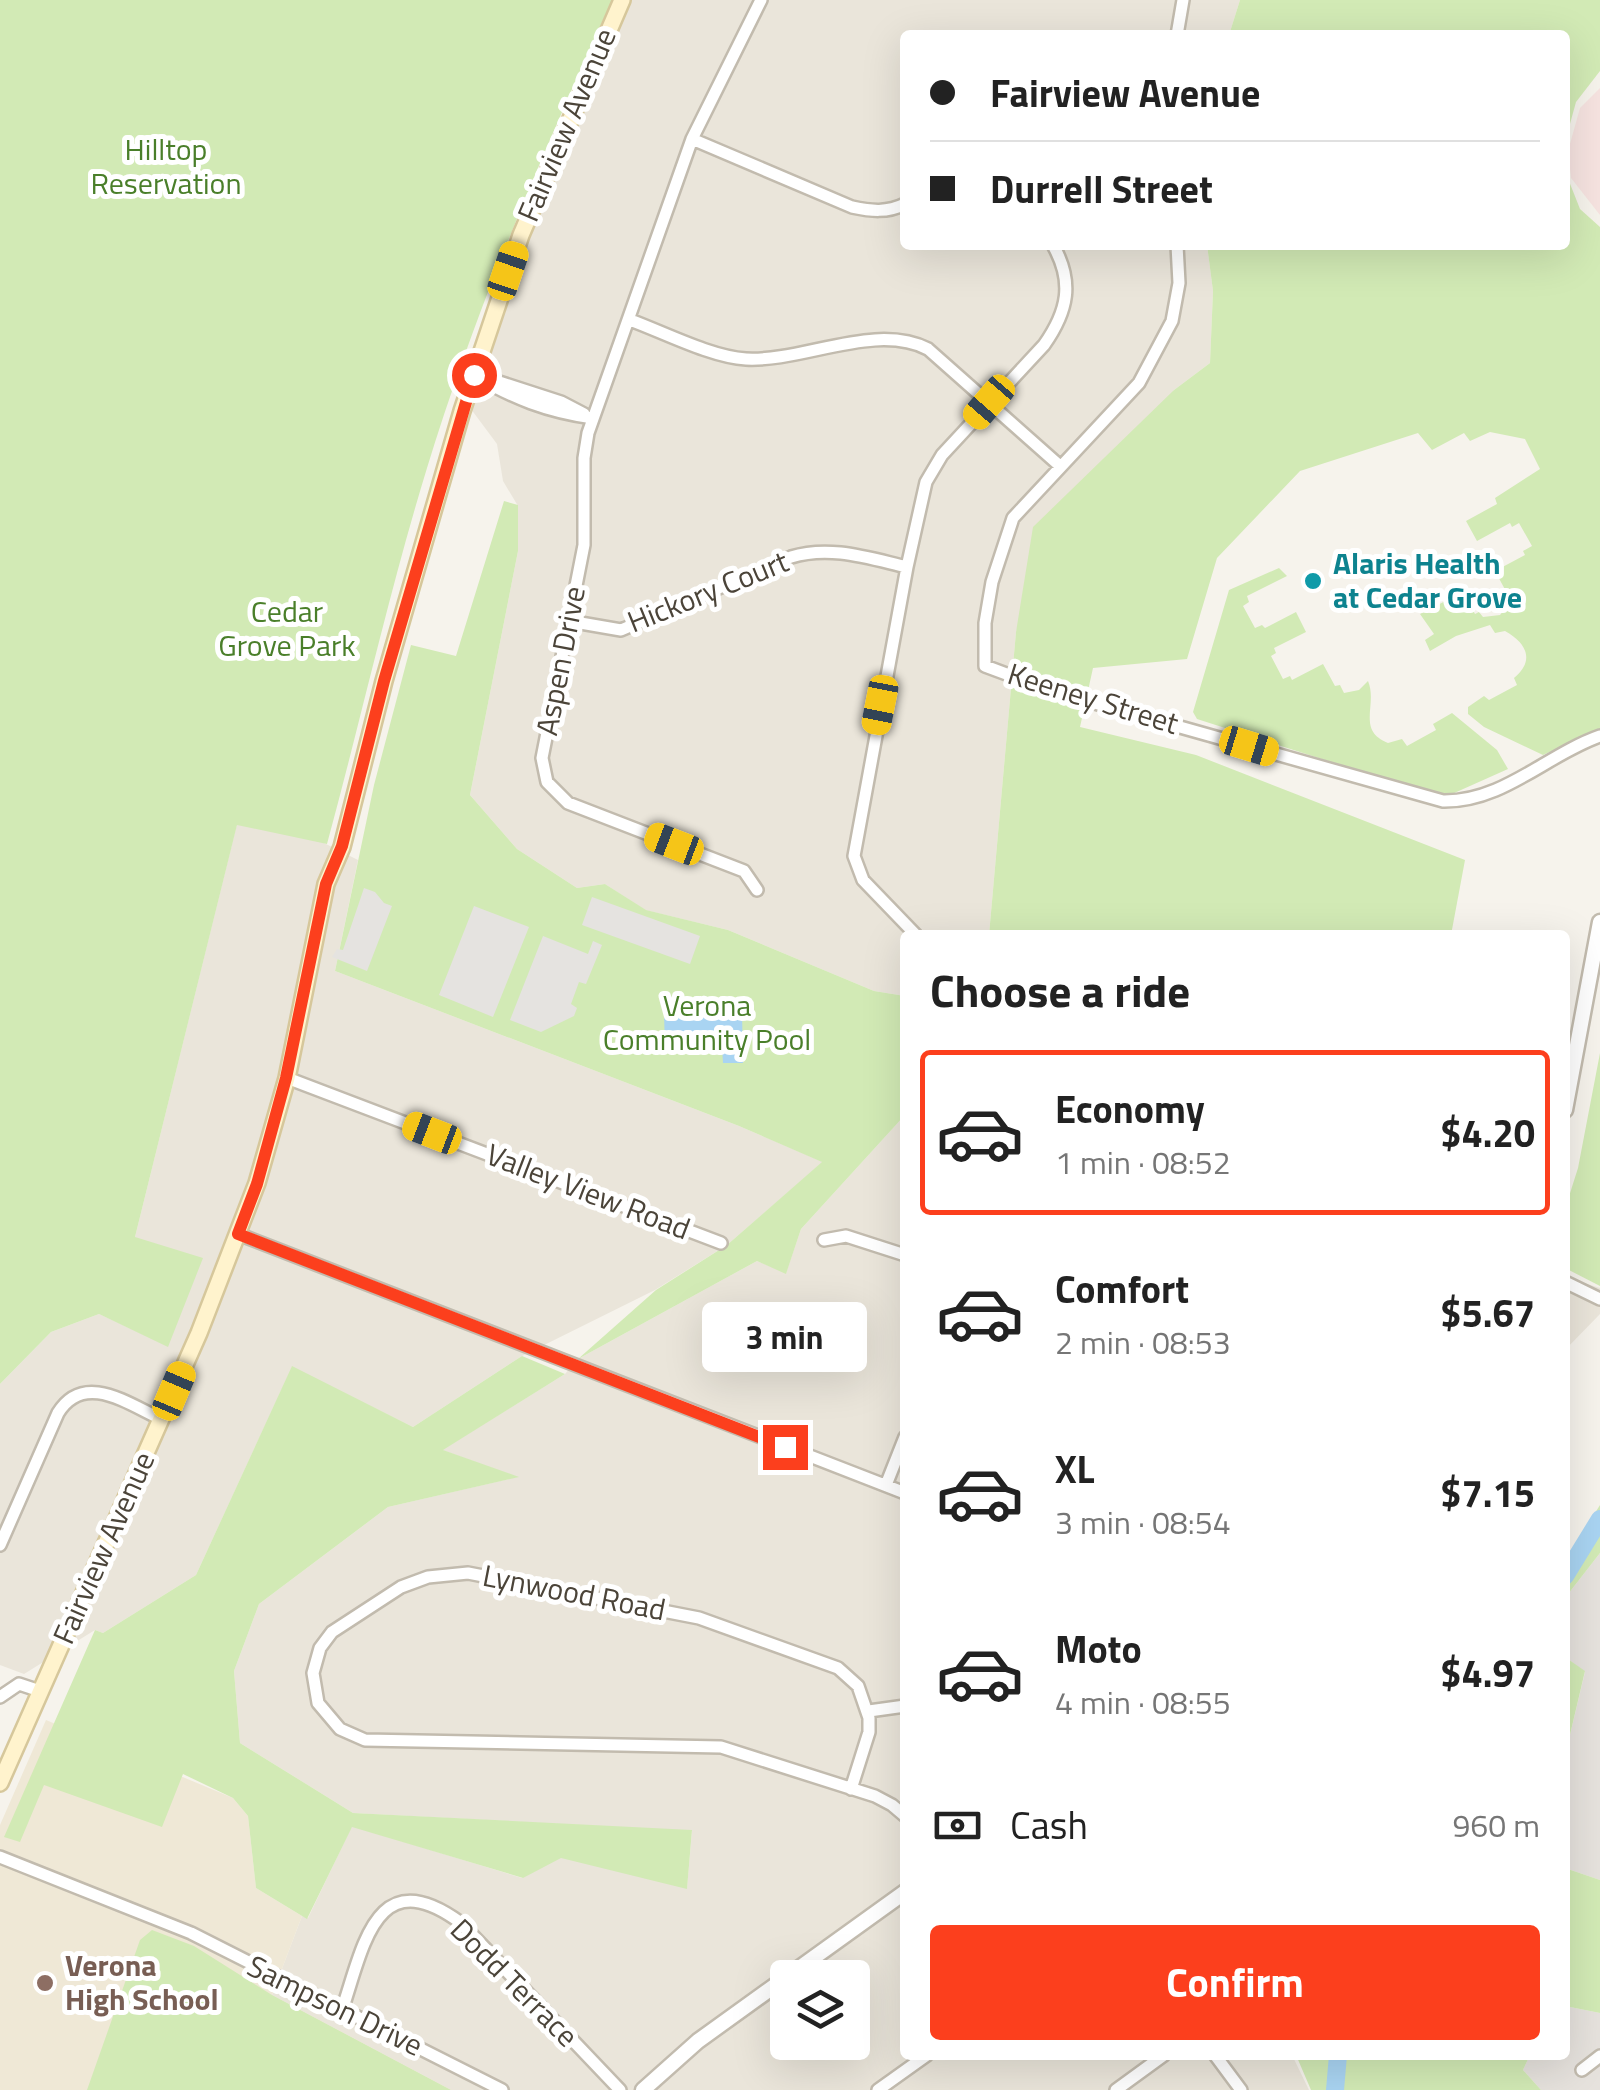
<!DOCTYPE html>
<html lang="en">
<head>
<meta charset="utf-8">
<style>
	body { margin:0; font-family:"Titillium Web",sans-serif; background:#f6f6f6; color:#222; height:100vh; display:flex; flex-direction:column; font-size:38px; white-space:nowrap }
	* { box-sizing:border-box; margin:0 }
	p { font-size:32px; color:#767676 }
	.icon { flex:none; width:55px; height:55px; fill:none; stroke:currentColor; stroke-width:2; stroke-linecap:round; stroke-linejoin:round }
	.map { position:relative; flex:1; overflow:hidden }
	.details { position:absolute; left:900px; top:930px; width:670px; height:1130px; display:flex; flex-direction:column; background:#fff; border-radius:10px; box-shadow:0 10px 40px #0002 }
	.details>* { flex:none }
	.banner { position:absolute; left:900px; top:30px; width:670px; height:220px; border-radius:10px; box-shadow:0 10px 40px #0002; display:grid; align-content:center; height:220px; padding:0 30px; background:#fff }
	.tools { position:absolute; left:770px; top:1960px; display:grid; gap:20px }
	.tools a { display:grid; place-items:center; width:100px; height:100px; border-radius:10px; background:#fff; box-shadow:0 10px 40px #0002; font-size:50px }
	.end { position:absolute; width:45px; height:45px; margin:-22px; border:12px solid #fc3f1d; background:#fff; box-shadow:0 0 0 5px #fff }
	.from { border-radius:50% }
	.bubble { position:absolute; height:70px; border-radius:10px; background:#fff; box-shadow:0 10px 40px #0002; font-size:32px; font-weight:700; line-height:70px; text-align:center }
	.car { position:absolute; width:30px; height:60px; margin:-30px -15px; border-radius:12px; box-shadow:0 0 8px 2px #0007; background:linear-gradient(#f5c518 24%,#345 0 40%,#f5c518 0 76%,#345 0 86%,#f5c518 0) }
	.banner b { display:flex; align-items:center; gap:35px; height:95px; font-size:38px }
	.banner b+b { border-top:2px solid #e0e0e0 }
	.banner i { width:25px; height:25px; background:#222 }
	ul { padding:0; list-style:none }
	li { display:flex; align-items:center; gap:30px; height:165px; margin:0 20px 15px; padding:0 10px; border:5px solid transparent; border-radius:10px }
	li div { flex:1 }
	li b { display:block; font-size:38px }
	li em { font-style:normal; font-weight:700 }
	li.active { border-color:#fc3f1d }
	li>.icon { width:90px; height:90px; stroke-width:1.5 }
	h2 { padding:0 30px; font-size:45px; line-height:120px }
	.pay { display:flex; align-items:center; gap:25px; height:110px; padding:0 30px; font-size:38px }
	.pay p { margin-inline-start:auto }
	.button { display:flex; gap:20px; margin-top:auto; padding:20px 30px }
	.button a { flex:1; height:115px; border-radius:10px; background:#fc3f1d; color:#fff; font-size:40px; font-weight:700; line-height:115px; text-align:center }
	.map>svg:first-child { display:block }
</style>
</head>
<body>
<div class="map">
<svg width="1600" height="2090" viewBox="0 0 1600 2090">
	<rect width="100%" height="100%" fill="#f6f3ec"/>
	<path fill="#eae5da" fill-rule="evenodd" d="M632,0H1240L1229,35H905V245H1207L1213,291L1210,363L1174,390L1022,609L1016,632L989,935H905V996L874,991L728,930L645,910L605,884L577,888L517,849L470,795L518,551V506L503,481L497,444L468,405L526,247Z
		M237,824L322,842L358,860L335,971L739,1126L823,1162L727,1245L655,1290L522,1356L413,1427L292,1367L196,1575L103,1633L95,1630L24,1674L0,1665V1384L51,1332L99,1314L168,1346L135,1237Z
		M905,1115V2055H1292L1309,2090H451L272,1995L302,1916L308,1918L352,1826L522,1878L561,1857L687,1888L692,1831L353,1813L240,1743L234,1671L259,1604L388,1507L517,1477L442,1450L565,1374L578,1359L757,1261L786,1273L801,1229ZM788,1978H852V2042H788Z
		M1565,1277L1600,1288V1314L1565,1350Z"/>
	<path fill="#e6e2dd" d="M1600,1553V1880L1565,1868V1756L1585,1672L1565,1657V1598Z
		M1565,2006L1600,2013V2090H1541L1523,2070L1530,2055H1565Z"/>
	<path fill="#efe8d6" d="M46,1720L233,1798L248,1816L256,1888L302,1916L272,1995L451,2090H0V1825Z"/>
	<path fill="#f6e3e0" d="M1600,88V215L1571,178L1568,151L1580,108Z"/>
	<path fill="#d2eab5" d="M0,0H612C543,152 476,308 427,468C389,592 361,719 327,844L237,825L135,1237L203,1258L168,1347L99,1314L51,1332L0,1384Z
		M1240,0H1600V71L1576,102L1565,142V35H1229Z
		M1565,171L1580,209L1600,227V729L1543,755L1484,727L1468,714V707L1484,696L1489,700L1517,685L1514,678C1535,661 1527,643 1505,631L1495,633L1490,625L1456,636L1430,651L1425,640L1434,634L1420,614L1463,592L1475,614L1479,612L1483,617L1500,615L1508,605L1504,597L1508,595L1495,571L1525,555L1523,551L1532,546L1519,523L1512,527L1510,523L1477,541L1466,521L1497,504L1495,498L1540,469L1525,439L1490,432L1470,441L1464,433L1432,450L1418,433L1300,471L1217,558L1187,659L1093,668L1080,727L1196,755L1465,860L1451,935H989L1016,632L1033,527L1174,390L1210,363L1213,291L1207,245H1565Z
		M504,501L518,505V551L470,795L517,849L577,888L605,884L646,910L728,930L874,991L905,996V1115L801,1229L786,1274L757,1261L578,1359L656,1290L727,1245L822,1162L739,1126L335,971L374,785L411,645L456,656Z
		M1279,568L1287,576L1247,596L1249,602L1243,606L1255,628L1262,625L1265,628L1296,612L1306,632L1274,648L1276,653L1271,656L1283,679L1290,676L1292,680L1323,664L1335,686L1340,685L1344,693L1359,690L1368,681C1378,705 1356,730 1388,743L1402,739L1407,746L1436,730L1433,724L1452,713L1497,750L1508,769L1452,794L1428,793L1197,719L1193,712L1229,590Z
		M1600,1053V1286L1565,1268V1209L1578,1168Z
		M522,1356L565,1374L443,1450L519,1477L388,1507L259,1604L234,1671L240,1743L353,1813L692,1830L687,1889L561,1858L523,1878L352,1827L307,1919L256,1888L248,1816L233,1798L183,1774L162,1827L44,1785L20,1842L4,1837L95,1630L103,1633L196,1575L292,1366L413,1427Z
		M1600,1505V1553L1565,1598V1561Z
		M1565,1657L1585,1671L1565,1756Z
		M1565,1868L1600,1880V2013L1565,2006Z
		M152,1930L194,1946L272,1995L451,2090H87L140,1940Z
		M1296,2055H1530L1523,2070L1541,2090H1311Z"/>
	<path fill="#e5e3e0" d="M364,888L375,892L384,903L392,906L367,971L332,957L337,949L343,950Z
		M592,897L700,936L690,964L582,925Z
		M474,906L529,927L493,1017L439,995Z
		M543,936L588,954L593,941L602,945L586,984L579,982L571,1004L577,1008L574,1016L541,1032L510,1020Z"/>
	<path fill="#a9d4f2" d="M742,1011L743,1063H723L722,1047L665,1048L664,1013Z"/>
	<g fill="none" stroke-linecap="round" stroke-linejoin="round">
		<path stroke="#a9d4f2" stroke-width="18" d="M1565,1576L1600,1519
			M1335,2090L1338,2055"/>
		<g stroke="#c2bbae" stroke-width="16">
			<path id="minor" d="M1177,35L1183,0
				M692,139L852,207C871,211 887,213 905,204
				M1177,245L1179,283L1172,321L1139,383L1013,518L992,582L985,623V666L1052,691L1443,801C1503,802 1546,755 1600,736
				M630,320C663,332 711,357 746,359C803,362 875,322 928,349L1060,466
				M474,375C512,398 548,412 593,418
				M490,379L561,402L584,414
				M569,621L621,630L791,557C830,545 868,558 907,567
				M757,890L744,871L568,803L547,782L542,758L584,545V458L588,433L692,139L761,0
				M916,935L863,880L854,856L907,567L926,482L942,455L1044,345C1068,311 1074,282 1053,245
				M287,1078L721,1243
				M238,1234L905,1493
				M824,1240L846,1236L905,1255
				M1565,1282L1600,1299
				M886,1485L905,1437
				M0,1545L58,1413C84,1371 128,1404 161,1419
				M0,1697L19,1684L40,1691
				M869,1711L905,1706
				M851,1789L869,1732V1718L858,1686L838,1668L699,1618L468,1573L428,1577L401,1587L332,1632L320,1648L313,1673L318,1703L340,1729L365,1740L721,1747L875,1796L892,1805L905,1816
				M0,1857L191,1933L502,2090
				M343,2007C364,1944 377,1861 461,1923L620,2090
				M1215,2055L1241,2090
				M1582,2070L1600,2056
				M878,2090L927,2055
				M1116,2090L1164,2055"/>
		</g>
		<g stroke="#c2bbae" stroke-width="19">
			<path id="tertiary" d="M1565,1110L1600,922
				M643,2090L698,2041L905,1892"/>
		</g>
		<g stroke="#d6c79b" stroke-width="20">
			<path id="secondary" d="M0,1783L199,1333L257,1183L287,1078L326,884L342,847L384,681L462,411L521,235L622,0"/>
		</g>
		<use href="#minor" stroke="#fff" stroke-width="11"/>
		<use href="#tertiary" stroke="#fff" stroke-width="14"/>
		<use href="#secondary" stroke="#fff3cd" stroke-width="15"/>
	</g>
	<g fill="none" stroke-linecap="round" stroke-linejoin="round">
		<path stroke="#fc3f1d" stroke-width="12" d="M474,375L384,681L342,846L326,884L286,1078L257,1184L238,1234L785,1447"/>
	</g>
	<circle fill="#0f9aa8" stroke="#fff" stroke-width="4" cx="1313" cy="581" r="10"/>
	<circle fill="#8d6e63" stroke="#fff" stroke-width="4" cx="45" cy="1983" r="10"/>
	<g text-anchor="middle" stroke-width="10" stroke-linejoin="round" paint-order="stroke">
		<g font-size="30" fill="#4b4439" stroke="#fff">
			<text transform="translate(567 125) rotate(-67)" y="10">Fairview Avenue</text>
			<text transform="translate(708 592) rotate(-22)" y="10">Hickory Court</text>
			<text transform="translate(561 661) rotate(-79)" y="10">Aspen Drive</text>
			<text transform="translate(1093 699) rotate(17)" y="10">Keeney Street</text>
			<text transform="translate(588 1192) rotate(21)" y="10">Valley View Road</text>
			<text transform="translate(104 1548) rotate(-66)" y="10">Fairview Avenue</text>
			<text transform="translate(574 1593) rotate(11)" y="10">Lynwood Road</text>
			<text transform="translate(514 1983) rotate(45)" y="10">Dodd Terrace</text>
			<text transform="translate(335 2006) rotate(26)" y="10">Sampson Drive</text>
		</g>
		<g font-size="30" fill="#4a7f2a" stroke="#fff">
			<text x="166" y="160">Hilltop<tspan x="166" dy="34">Reservation</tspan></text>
			<text x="287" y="622">Cedar<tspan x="287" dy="34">Grove Park</tspan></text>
			<text x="707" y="1016">Verona<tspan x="707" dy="34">Community Pool</tspan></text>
		</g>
		<g font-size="30" font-weight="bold" fill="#0d838f" stroke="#fff" text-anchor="start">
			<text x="1333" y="574">Alaris Health<tspan x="1333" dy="34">at Cedar Grove</tspan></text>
		</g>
		<g font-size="30" font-weight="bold" fill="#785e54" stroke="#fff" text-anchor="start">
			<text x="65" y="1976">Verona<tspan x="65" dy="34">High School</tspan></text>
		</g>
	</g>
</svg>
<div class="tools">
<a><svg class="icon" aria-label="layers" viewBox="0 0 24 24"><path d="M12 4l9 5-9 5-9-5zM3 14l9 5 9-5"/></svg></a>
</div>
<i class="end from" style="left:474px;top:375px"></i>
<i class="end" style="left:785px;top:1447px"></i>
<div class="bubble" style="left:702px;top:1302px;width:165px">3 min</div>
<i class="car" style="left:508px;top:271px;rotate:19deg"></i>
<i class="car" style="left:989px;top:402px;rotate:221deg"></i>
<i class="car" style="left:880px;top:705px;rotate:191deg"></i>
<i class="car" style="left:1249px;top:746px;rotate:107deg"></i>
<i class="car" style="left:674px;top:844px;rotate:291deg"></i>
<i class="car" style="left:432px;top:1133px;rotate:291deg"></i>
<i class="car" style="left:174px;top:1391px;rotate:23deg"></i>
<div class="banner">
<b><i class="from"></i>Fairview Avenue</b>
<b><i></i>Durrell Street</b>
</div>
<section class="details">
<h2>Choose a ride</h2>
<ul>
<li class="active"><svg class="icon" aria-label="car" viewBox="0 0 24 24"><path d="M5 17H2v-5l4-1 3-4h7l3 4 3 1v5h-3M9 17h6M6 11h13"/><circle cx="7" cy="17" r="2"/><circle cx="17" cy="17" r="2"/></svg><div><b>Economy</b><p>1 min · 08:52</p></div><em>$4.20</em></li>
<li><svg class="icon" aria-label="car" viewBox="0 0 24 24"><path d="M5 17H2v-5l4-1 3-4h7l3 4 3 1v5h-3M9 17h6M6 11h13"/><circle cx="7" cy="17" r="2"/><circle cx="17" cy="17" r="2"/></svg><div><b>Comfort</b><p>2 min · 08:53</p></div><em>$5.67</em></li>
<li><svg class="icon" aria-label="car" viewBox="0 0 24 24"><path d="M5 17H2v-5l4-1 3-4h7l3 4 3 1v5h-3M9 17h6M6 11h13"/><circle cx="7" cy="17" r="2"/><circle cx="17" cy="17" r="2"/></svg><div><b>XL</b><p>3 min · 08:54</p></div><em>$7.15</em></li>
<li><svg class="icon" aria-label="car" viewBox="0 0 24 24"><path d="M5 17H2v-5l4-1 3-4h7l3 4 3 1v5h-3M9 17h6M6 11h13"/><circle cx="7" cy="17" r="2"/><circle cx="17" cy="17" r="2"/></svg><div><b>Moto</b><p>4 min · 08:55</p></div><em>$4.97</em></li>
</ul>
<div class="pay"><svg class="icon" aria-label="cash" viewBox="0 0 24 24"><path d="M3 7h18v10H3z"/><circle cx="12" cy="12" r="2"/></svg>Cash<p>960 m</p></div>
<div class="button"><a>Confirm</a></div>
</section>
</div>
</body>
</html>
